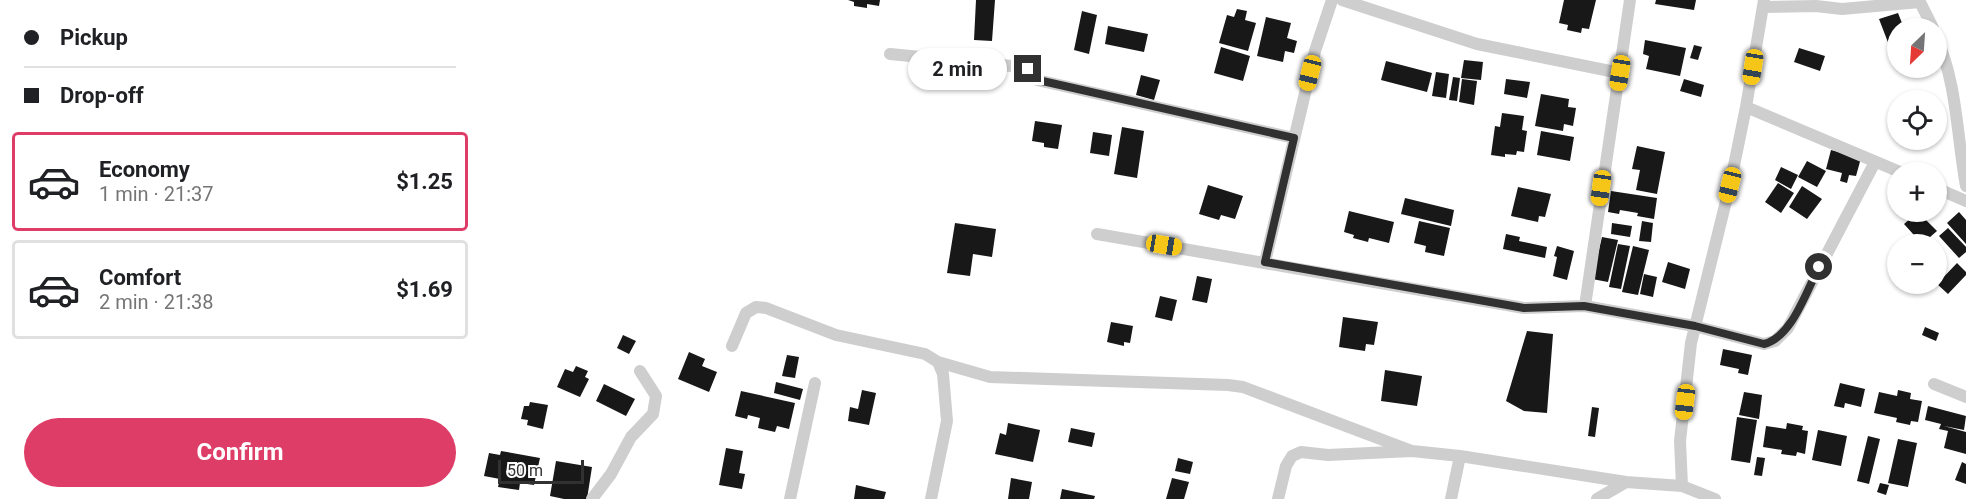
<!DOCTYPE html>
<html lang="en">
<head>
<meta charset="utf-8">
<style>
	body { margin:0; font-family:Roboto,sans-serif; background:#f2f2f2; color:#202124; height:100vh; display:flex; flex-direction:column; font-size:22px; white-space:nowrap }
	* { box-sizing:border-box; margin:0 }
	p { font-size:20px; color:#757577 }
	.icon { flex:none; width:33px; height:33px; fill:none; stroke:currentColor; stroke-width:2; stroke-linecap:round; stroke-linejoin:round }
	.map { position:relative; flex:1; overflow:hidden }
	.drawer { display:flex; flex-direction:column; background:#fff; width:480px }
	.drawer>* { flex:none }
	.guide { display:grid; align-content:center; height:132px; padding:0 24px; background:#fff }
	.needle { width:39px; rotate:205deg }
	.buttons { position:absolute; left:1407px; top:18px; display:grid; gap:12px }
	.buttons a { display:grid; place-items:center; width:60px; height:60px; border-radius:50%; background:#fff; box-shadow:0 2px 4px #0004; font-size:30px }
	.scale { position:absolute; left:18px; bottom:15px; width:86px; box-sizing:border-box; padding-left:6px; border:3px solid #313131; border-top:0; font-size:16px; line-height:21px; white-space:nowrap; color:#313131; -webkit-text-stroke:4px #fff; paint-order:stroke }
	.end { position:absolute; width:27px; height:27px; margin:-14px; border:8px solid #313131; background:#fff; box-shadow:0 0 0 3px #fff }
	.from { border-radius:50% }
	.bubble { position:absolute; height:42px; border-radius:21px; background:#fff; box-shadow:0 2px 4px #0004; font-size:20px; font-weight:700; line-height:42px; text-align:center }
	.car { position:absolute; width:18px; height:36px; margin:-18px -9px; border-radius:8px; box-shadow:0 0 4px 2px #0007; background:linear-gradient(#f5c518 24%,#345 0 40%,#f5c518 0 76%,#345 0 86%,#f5c518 0) }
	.guide b { display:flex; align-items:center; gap:21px; height:57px; font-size:22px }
	.guide b+b { border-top:2px solid #e0e0e0 }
	.guide i { width:15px; height:15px; background:#202124 }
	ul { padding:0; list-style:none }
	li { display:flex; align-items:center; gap:18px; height:99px; margin:0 12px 9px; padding:0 12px; border:3px solid #e0e0e0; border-radius:6px }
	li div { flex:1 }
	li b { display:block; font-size:22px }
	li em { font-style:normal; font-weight:700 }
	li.current { border-color:#de3d67 }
	li>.icon { width:54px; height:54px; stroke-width:1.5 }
	.action { display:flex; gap:12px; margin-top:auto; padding:12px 24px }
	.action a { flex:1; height:69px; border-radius:36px; background:#de3d67; color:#fff; font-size:24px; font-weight:700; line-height:69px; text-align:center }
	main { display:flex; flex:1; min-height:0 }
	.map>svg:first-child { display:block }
</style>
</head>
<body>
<main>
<section class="drawer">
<div class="guide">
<b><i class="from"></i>Pickup</b>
<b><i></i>Drop-off</b>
</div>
<ul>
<li class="current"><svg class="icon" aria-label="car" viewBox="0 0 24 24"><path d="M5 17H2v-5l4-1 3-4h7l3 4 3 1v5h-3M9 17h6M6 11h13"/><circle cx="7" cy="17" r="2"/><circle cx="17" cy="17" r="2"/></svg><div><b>Economy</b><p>1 min · 21:37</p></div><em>$1.25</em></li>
<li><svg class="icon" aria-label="car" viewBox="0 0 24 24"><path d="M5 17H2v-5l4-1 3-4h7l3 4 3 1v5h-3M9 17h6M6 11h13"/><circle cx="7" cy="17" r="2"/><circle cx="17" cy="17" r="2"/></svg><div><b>Comfort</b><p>2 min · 21:38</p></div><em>$1.69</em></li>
</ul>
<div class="action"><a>Confirm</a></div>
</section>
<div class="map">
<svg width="1486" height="499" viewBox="0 0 1486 499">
	<rect width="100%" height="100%" fill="#fff"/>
	<path fill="#181818" d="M368,0H400L399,6L387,4V8L374,6V2Z
		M496,0H515L512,41L494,40Z
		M1084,0H1116L1109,29L1102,28L1101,33L1087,30L1088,25L1079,23Z
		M1176,0H1216L1214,10L1175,4Z
		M757,9L767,11L765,20L776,23L768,51L739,43L747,15L754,17Z
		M602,11L617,15L609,54L594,50Z
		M1418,13L1424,28H1418V57L1414,58L1399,19Z
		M786,17L811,23L807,38L817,41L814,53L805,51L803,62L777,56Z
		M628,26L668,34L664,52L625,44Z
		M1165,40L1206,48L1200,76L1166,69L1169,56L1163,54Z
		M1214,45L1222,47L1218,60L1210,58Z
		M741,47L770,56L763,81L734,73Z
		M1319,48L1345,56L1340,71L1314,62Z
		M984,60L1003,62L1001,80L981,78Z
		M906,61L952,73L947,92L901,80Z
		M956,72L969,74L966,98L952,96Z
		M661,75L680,80L674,100L656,95Z
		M973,77L980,78L977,101L969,100Z
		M982,79L997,81L994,105L979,102Z
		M1026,79L1050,82L1047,98L1024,94Z
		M1204,79L1224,85L1221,97L1200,91Z
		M1061,94L1089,99L1088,107L1096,108L1093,126L1084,124L1083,131L1055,126Z
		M1022,113L1044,116L1042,130L1047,131L1044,152L1037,151L1036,155L1025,154V157L1011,155L1015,126L1020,127Z
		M555,121L582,125L578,149L564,147V143L552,141Z
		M642,127L664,131L657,178L634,174Z
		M1061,131L1094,137L1090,161L1057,155Z
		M613,132L632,135L629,156L610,153Z
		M1157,146L1185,152L1177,194L1156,190L1160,170L1152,169Z
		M1351,150L1381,158L1376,176L1369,175L1367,183L1360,181L1362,173L1346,169Z
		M1327,161L1346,171L1337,187L1318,177Z
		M1301,167L1318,175L1311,189L1295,180Z
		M1298,183L1314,193L1301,213L1285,202Z
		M728,185L763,196L755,219L741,215L739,220L719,214Z
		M1322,186L1342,199L1327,219L1309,207Z
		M1038,187L1071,194L1065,217L1059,216L1058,222L1031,216Z
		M1131,191L1177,198L1174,219L1157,216L1158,213L1140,210L1139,214L1128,212Z
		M925,198L974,210L971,226L921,214Z
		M869,211L914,222L909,243L889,238L888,242L873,238L874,235L864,232Z
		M1438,212L1457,231L1442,244L1424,224Z
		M1479,212L1486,220V244L1467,223Z
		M939,221L970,228L964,256L945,252L946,246L934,243Z
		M1162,221L1173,223L1171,242L1159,241Z
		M475,223L516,229L512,257L493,254L490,276L467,273Z
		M1132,223L1152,226L1150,237L1131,234Z
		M1468,228L1486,247V252L1479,258L1459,236Z
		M1026,234L1040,237L1039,241L1067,247L1065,258L1023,249Z
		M1122,237L1138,240L1128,282L1112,279Z
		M1138,244L1150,246L1141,289L1129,287Z
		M1077,246L1094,251L1087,280L1073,276L1077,257L1074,256Z
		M1153,246L1169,250L1158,295L1142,292Z
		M1188,262L1210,269L1205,289L1182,282Z
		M1477,263L1486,272V275L1468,294L1457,284Z
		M1164,274L1177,277L1173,297L1160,294Z
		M717,276L732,279L727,303L712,300Z
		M680,296L697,300L692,321L675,317Z
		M863,317L898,322L894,345L886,344L885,351L859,347Z
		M631,322L653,326L650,343L644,342V346L627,342Z
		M1445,327L1459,333L1456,341L1442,335Z
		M1047,331L1073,334L1067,413L1044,411L1026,401Z
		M143,335L156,341L149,354L137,348Z
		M1243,349L1272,355L1268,375L1258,373L1259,369L1240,365Z
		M209,352L225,359L222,366L237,372L229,392L198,379Z
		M307,355L319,357L315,378L302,376Z
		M96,366L108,371L105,377L109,379L100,397L77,387L85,369L93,372Z
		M905,370L942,376L937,406L901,401Z
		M296,382L323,389L320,400L294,393Z
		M1360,383L1385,389L1381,407L1365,403L1364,408L1354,406Z
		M124,384L155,399L146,416L116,401Z
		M382,390L396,393L389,425L368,421L370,407L378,409Z
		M1418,390L1431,393L1430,399L1442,401L1438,422L1431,421L1430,425L1416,422L1417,418L1394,413L1399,392L1417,396Z
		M261,391L315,403L309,429L297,426L295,432L278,428L280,418L268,415L267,419L255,416Z
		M1264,392L1282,395L1279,419L1259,415Z
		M50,402L68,405L63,429L47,425L48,420L41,419L44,406H49Z
		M1448,406L1486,416L1484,430L1464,426L1486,432V454L1464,448L1468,431L1459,429L1461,424L1445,420Z
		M1112,407L1119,408L1115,437L1108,436Z
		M1257,417L1277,420L1270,463L1251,460Z
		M528,423L560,430L553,462L515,454L520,433L526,435Z
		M1307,423L1323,426L1322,430L1328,431L1325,454L1317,452L1316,456L1301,454L1302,450L1283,447L1286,426L1306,429Z
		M591,428L615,433L612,447L588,442Z
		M1338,430L1367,436L1361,466L1332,460Z
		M1388,436L1400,439L1389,484L1377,481Z
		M1418,439L1437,443L1428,487L1408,483Z
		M246,448L263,451L259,473L265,474L262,489L239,485Z
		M21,451L60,458L54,485L40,483L39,490L18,487L20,479L4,476L9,453L20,455Z
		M1277,457L1285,458L1282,476L1274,475Z
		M698,458L713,462L710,474L695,471Z
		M76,461L112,467L107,499H84L70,496Z
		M1482,462L1486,464V484L1475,480Z
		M531,478L552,482L549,499H528Z
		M692,478L709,482L704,499H686Z
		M1400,483L1409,485L1406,495L1397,492Z
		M376,485L406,492L404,499H374Z
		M582,489L615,496L614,499H580Z"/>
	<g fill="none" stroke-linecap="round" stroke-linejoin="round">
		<path stroke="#cecece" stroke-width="12" d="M862,0L997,44L1140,73
			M1439,0L1453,28
			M1283,7L1336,6L1362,9L1440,2
			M1456,37C1477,81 1477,138 1486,186
			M410,54L542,67L548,69L557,80L814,138
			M1266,107L1420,172
			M1456,188L1486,201
			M617,234L1044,308L1105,306L1214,326L1284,344L1295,341L1308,328L1395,162
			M785,262L835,51L852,0
			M1105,306L1150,0
			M252,346L266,313L276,307L286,308L356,335L445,354L458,362L463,374L467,421L451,499
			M458,362L510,377L748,385L763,387L932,451
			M1454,384L1486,397
			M1202,486L1200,441L1211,343L1250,185L1266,107L1284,0
			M112,499L131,474L151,437L173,414L176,396L160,371
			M310,499L335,383
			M798,499L806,466L812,456L821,452L848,455L932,451L980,456L1146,482L1202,486L1235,499
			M971,499L980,456
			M1117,499L1146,482"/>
	</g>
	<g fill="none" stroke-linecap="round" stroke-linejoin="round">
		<path stroke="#313131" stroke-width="8" d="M548,69L558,80L814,138L785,262L1044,308L1104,306L1215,326L1284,344C1312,337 1326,292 1339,267"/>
	</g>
</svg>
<div class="buttons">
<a><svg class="needle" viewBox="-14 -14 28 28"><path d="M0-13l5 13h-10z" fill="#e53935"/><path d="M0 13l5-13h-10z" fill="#757577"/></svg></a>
<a><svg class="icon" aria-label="locate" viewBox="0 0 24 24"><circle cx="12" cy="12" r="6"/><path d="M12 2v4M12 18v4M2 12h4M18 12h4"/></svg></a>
<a>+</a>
<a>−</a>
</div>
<div class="scale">50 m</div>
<i class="end from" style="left:1339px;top:267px"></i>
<i class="end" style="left:548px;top:69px"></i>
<div class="bubble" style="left:428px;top:48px;width:99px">2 min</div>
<i class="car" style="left:1273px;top:67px;rotate:189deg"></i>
<i class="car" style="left:830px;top:73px;rotate:194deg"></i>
<i class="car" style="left:1140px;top:73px;rotate:189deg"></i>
<i class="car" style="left:1250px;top:185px;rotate:194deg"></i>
<i class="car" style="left:1121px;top:188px;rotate:188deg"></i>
<i class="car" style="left:684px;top:245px;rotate:99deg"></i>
<i class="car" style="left:1205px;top:402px;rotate:187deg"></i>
</div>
</main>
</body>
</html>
